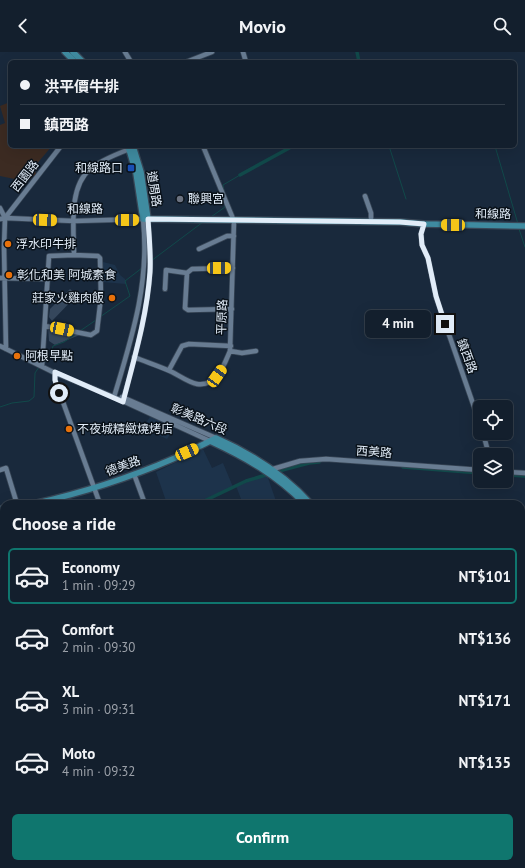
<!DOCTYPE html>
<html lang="en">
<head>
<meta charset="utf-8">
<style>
	body { margin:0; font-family:"PT Sans","Noto Sans TC",sans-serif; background:#202c39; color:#f1f3f6; height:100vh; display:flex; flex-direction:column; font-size:15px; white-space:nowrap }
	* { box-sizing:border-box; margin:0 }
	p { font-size:13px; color:#9da2aa }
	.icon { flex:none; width:22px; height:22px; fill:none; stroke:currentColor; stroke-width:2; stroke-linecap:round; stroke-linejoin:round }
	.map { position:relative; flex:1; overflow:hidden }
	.drawer { position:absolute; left:0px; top:448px; width:525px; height:368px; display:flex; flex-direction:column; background:#131f2d; border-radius:12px 12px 0 0; box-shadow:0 4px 16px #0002,0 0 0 1px #323d49 }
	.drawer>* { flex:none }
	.banner { position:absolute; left:8px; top:8px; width:509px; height:88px; border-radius:6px; box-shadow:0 4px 16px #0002,0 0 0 1px #323d49; display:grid; align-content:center; height:88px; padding:0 12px; background:#131f2d }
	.controls { position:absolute; left:473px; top:348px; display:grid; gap:8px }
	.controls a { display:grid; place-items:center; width:40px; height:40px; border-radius:6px; background:#131f2d; box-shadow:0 4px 16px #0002,0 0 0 1px #323d49; font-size:20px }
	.end { position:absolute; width:18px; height:18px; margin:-9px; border:5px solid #e1ecf8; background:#111; box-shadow:0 0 0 2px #111 }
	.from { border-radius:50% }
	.bubble { position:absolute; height:28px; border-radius:6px; background:#131f2d; box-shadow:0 4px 16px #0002,0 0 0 1px #323d49; font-size:13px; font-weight:800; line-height:28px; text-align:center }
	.car { position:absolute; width:12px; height:24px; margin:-12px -6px; border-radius:5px; box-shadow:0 0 3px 1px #0007; background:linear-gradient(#f5c518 24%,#345 0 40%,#f5c518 0 76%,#345 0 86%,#f5c518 0) }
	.banner b { display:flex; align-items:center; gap:14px; height:38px; font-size:15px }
	.banner b+b { border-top:1px solid #323d49 }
	.banner i { width:10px; height:10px; background:#f1f3f6 }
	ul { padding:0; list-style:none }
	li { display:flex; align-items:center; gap:12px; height:56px; margin:0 8px 6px; padding:0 4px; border:2px solid transparent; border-radius:6px }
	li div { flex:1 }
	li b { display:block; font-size:15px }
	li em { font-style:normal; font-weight:800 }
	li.on { border-color:#0f766e }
	li>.icon { width:36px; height:36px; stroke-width:1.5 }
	h2 { padding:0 12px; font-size:18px; line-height:48px }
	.action { display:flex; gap:8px; margin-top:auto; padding:8px 12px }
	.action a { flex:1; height:46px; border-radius:6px; background:#0f766e; color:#fff; font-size:16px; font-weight:800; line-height:46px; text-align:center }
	header { display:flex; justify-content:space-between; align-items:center; height:52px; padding:0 12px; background:#131f2d; font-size:18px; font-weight:800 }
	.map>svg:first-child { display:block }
</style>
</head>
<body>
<header><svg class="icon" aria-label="back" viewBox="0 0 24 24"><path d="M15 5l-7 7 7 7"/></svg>Movio<svg class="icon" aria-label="search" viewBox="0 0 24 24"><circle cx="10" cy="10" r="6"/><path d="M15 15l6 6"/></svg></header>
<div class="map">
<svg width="525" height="816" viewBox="0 0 525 816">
	<rect width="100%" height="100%" fill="#19293c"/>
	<path fill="#1d334b" d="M103,210L115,213L120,223L125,227L126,232L102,230Z
		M151,363L175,375L167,387L143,376Z
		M203,397L212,416L223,411L233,435L207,447L209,452H170L166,449L156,420Z
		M267,423L277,452H243L236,434Z"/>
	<path fill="#3c2b22" d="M10,50V94H52L34,115L36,122L29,128L24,129L0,124V73L5,71L0,54Z"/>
	<path fill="#35475c" d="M70,237L77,243L52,269L49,265L50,257Z
		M48,274L82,282L55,293L49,289Z"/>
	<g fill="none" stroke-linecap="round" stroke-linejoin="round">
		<path stroke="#11494a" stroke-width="1" d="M389,94L406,147
			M495,94L518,172
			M224,139L223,133L240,123
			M211,165L225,155V152
			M519,177L525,195
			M151,209L203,170
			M100,265L130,244L125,229L142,216
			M80,279L96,268
			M45,310L50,306L53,294L64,290L76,282
			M0,355L12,351L29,349L34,345L35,321L39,315"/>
		<path stroke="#11494a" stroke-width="3.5" d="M357,0L359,10
			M240,123L293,94
			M403,415L480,421
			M275,420L309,411L319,410
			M506,423L525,424
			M198,452L246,429L269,422
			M0,601L4,598
			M10,812L11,816"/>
		<path stroke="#11494a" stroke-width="6" d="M0,734L2,714L4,708"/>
		<g stroke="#384656" stroke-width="6">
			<path id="minor" d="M125,0L131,10
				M243,0L246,10
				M186,10L212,0
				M365,144L371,161V170
				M0,156L5,166
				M5,166L4,195L6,297
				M5,166L61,94
				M0,167L5,166L74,169L143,167C150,230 132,285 114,345
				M424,172L421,182L422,193L428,206L436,245L480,372
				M199,197L227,184H234
				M74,203C74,177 68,136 90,117C101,108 124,99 138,94
				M0,226L46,227
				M165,237L166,218L187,221
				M232,257L188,258L185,256L187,221L192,217L233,216
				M0,294L55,321L114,345L210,389
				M230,299L242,301L256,299
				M134,305C146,310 159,314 172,320C178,323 190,331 197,332C217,335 224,313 230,299L234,169L203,94
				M42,314L49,204L74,203L98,204L100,206L101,245L97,279L91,283L45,274
				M169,318L182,294L189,292L231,294
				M55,321V328L100,452
				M122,345L216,386
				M123,349C134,307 147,264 150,220C151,202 149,184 148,167
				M483,381L489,403
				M0,418L6,416L17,452
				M270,419L273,417L300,409L326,407L480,418
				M506,420L525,421
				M134,422L145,452
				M0,475L4,516
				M521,500L525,501
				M521,508L525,509
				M0,605L4,602
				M0,676L4,686
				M0,695L4,688
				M0,710L4,701
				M0,713L4,714
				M521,735L525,733
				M0,762L4,794
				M0,798L3,816
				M7,812L8,816
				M92,816L93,812"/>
		</g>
		<g stroke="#384656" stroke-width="8">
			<path id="major" d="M65,0L75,10
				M73,0L83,10
				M128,94L136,121L143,167L400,170L424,172L525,174
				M133,94L141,120L148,167
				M210,389C247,406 276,423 305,452
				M33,452C82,441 129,426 175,406C189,399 203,393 216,386C252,402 284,422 311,452
				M0,457H4
				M521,713L525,718
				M521,719L525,724"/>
		</g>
		<use href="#minor" stroke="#687c92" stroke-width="4.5"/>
		<use href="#major" stroke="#3f8ba0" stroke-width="5.5"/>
	</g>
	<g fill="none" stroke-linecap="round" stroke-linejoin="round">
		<path stroke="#e1ecf8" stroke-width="5" d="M59,341L55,328V320L123,350C134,307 147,264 150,220C151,202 149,184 148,167L400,170L424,172L421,182L422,193L428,206L436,244L445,272"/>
	</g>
	<rect fill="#1a4fb4" stroke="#0a121a" stroke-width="1.5" x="127" y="112" width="8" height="8" rx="2"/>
	<circle fill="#6b7280" stroke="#0a121a" stroke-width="1.5" cx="180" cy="147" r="4"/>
	<g fill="#e8710a" stroke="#0a121a" stroke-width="1.5">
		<circle cx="8" cy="192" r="4"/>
		<circle cx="9" cy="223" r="4"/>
		<circle cx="112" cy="246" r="4"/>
		<circle cx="17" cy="304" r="4"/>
		<circle cx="69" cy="377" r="4"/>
	</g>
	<g text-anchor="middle" stroke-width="3" stroke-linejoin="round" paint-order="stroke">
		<g font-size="12" fill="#e1ecf8" stroke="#0a121a" text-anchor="start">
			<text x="123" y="120" text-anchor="end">和線路口</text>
			<text x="188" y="151">聯興宮</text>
			<text x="16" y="196">浮水印牛排</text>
			<text x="17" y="227">彰化和美 阿城素食</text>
			<text x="104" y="250" text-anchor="end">莊家火雞肉飯</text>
			<text x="25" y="308">阿根早點</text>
			<text x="77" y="381">不夜城精緻燒烤店</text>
		</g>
		<g font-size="12" fill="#e1ecf8" stroke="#0a121a">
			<text transform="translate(25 124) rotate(-52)" y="4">西園路</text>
			<text transform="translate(154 137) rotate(81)" y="4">道周路</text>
			<text transform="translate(85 157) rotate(-1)" y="4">和線路</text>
			<text transform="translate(493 162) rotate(1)" y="4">和線路</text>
			<text transform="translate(222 265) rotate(-88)" y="4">平原路</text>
			<text transform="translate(467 304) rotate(70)" y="4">鎮西路</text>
			<text transform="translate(199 367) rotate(23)" y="4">彰美路六段</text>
			<text transform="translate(374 400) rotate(4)" y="4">西美路</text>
			<text transform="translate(123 414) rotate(-20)" y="4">德美路</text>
		</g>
	</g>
</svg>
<div class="controls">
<a><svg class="icon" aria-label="locate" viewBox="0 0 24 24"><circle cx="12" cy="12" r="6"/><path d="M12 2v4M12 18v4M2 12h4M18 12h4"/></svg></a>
<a><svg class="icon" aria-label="layers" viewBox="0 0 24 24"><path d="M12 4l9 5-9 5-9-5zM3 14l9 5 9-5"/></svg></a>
</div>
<i class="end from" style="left:59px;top:341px"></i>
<i class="end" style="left:445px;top:272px"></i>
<div class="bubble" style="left:365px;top:258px;width:66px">4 min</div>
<i class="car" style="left:45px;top:168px;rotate:92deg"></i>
<i class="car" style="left:127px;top:168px;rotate:89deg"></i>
<i class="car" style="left:453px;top:173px;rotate:271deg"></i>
<i class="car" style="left:219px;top:216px;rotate:89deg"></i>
<i class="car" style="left:62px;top:277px;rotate:102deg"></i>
<i class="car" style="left:217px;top:324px;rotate:35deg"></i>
<i class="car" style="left:187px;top:400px;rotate:66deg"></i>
<div class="banner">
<b><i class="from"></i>洪平價牛排</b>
<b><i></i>鎮西路</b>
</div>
<section class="drawer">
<h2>Choose a ride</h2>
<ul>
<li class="on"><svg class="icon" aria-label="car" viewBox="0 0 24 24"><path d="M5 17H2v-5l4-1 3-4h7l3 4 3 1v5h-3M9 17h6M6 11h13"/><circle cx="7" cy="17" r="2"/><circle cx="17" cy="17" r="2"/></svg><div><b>Economy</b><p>1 min · 09:29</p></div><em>NT$101</em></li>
<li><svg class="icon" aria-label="car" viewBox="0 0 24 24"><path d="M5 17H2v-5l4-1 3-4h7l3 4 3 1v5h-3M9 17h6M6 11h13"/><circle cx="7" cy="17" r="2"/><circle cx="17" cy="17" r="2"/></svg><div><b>Comfort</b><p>2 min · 09:30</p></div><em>NT$136</em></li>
<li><svg class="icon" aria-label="car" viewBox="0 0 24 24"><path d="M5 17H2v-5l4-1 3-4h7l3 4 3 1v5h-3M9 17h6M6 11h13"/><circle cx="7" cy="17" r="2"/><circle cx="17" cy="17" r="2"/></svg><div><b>XL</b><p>3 min · 09:31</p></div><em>NT$171</em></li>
<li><svg class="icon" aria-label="car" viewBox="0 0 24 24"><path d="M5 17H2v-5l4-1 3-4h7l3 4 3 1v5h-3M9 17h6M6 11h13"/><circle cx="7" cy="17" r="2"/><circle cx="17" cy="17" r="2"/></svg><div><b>Moto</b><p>4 min · 09:32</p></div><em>NT$135</em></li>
</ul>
<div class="action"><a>Confirm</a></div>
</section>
</div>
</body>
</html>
